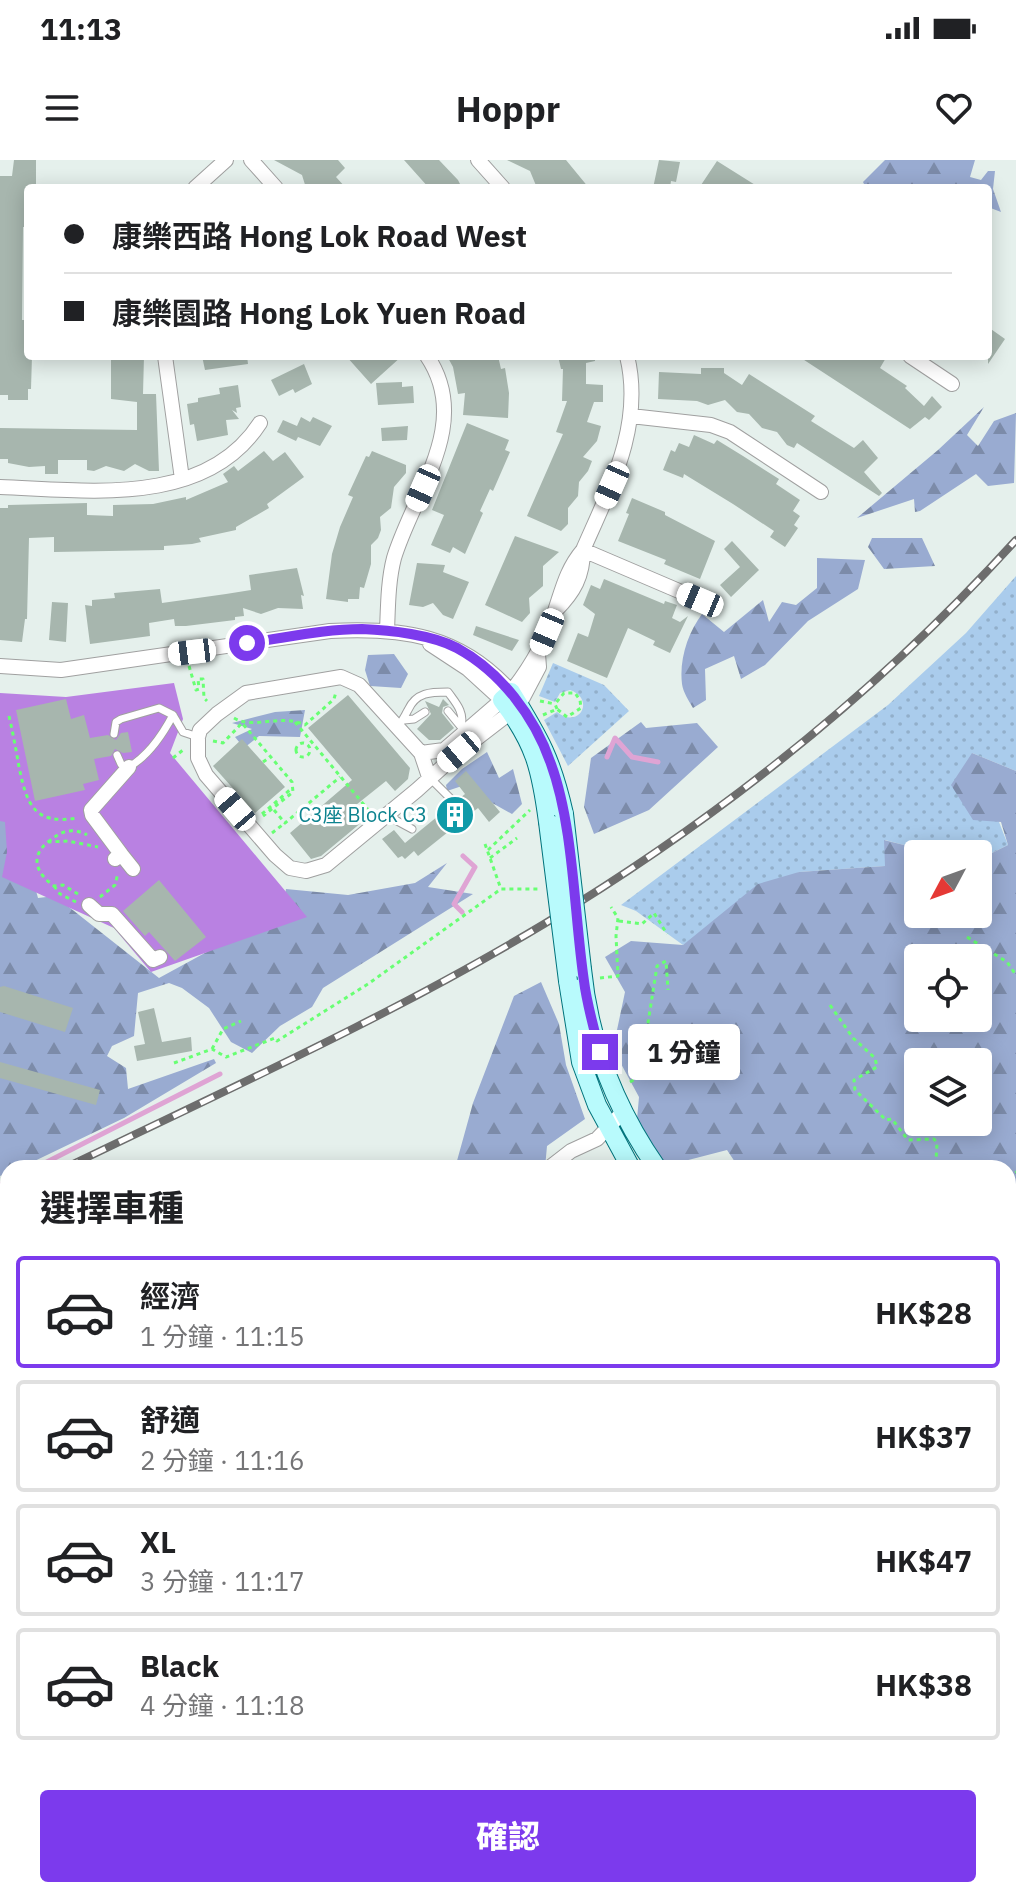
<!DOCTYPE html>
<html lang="zh-TW">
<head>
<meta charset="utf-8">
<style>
	body { margin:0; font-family:"IBM Plex Sans","Noto Sans TC",sans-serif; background:#f2f2f2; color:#202124; height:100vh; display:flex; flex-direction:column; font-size:30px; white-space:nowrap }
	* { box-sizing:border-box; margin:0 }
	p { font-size:26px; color:#757577 }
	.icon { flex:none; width:44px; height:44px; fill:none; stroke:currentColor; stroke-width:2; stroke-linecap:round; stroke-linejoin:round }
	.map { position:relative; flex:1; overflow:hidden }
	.side { position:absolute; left:0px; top:1000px; width:1016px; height:738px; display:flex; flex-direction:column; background:#fff; border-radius:24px 24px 0 0; box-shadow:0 4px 20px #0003 }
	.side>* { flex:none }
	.top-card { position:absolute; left:24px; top:24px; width:968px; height:176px; border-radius:8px; box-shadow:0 4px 20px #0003; display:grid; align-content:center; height:176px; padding:0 40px; background:#fff }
	.needle { width:52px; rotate:229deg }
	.fabs { position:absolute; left:904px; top:680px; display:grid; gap:16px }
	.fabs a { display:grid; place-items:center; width:88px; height:88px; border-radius:8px; background:#fff; box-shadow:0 4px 20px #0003; font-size:40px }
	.end { position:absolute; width:36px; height:36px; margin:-18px; border:10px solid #7c3aed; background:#fff; box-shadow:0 0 0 4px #fff }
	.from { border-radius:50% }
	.bubble { position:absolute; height:56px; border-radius:8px; background:#fff; box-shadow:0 4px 20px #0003; font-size:26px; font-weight:800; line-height:56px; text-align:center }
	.car { position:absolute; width:24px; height:48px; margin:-24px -12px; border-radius:10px; box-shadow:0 0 6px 2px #0007; background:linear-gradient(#fff 24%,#345 0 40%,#fff 0 76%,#345 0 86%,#fff 0) }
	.top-card b { display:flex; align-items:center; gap:28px; height:76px; font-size:30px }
	.top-card b+b { border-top:2px solid #e0e0e0 }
	.top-card i { width:20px; height:20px; background:#202124 }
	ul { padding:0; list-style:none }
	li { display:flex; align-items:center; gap:24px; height:112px; margin:0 16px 12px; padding:0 24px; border:4px solid #e0e0e0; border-radius:8px }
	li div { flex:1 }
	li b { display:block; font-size:30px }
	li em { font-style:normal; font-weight:800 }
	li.current { border-color:#7c3aed }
	li>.icon { width:72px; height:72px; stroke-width:1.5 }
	h2 { padding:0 40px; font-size:36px; line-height:96px }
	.primary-button { display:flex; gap:16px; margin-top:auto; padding:16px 40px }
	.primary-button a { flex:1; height:92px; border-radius:8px; background:#7c3aed; color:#fff; font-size:32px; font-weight:800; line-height:92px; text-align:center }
	.status { display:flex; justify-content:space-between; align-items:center; height:56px; padding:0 40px; background:#fff; direction:ltr }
	.status svg { height:22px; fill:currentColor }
	header { display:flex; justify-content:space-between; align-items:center; height:104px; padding:0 40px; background:#fff; font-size:36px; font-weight:800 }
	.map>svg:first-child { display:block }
</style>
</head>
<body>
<div class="status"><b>11:13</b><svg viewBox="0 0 49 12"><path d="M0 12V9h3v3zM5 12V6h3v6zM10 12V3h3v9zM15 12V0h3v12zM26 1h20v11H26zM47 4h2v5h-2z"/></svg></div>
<header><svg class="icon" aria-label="menu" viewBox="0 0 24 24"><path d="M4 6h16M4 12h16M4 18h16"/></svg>Hoppr<svg class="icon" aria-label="heart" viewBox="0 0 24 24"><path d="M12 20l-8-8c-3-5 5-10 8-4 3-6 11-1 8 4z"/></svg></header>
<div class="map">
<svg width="1016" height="1737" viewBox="0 0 1016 1737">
	<defs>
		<pattern id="grass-dots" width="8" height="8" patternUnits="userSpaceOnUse" patternTransform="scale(2)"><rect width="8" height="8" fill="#aaccec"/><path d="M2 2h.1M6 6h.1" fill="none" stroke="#92afca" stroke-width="1.8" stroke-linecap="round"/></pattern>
		<pattern id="forest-firs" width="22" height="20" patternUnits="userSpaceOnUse" patternTransform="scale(2)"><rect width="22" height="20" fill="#99abd1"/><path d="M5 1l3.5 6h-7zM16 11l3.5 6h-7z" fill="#7c8ba9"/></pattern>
	</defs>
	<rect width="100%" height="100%" fill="#e5f0ec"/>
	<path fill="url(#grass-dots)" d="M1016,416V611L972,593L1008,685L978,700V694H920L919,689L885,680V706L799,712L683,785L636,751L621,745L888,545L966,473Z
		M553,503L604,525L629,551L568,606L544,560L557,552C579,570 596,539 570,530L560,533L555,542L539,536Z"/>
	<path fill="url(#forest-firs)" fill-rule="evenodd" d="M885,0H975L970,17L981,20L988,11H995L993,29L1001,52L988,47V28H866L863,22Z
		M984,247L967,275L978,286L994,261L1016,253L1014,323L988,326L976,314L920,351L915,352L914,339L857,358L938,290Z
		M872,378H922L935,406L884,409L868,387Z
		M817,398L865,400L858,429L808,461L765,505L741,519L734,496L705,509L706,540L693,548C689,541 683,532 682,524C679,499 688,473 702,454L724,472L763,440L769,462L782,442L796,445L817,428Z
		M394,494L408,514L401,528L370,526L365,510L368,495Z
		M305,550L300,577L259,576L244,588L235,577L252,569L232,563L275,552Z
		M641,562L646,568L697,563L718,587L649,650L594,674L584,647L591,598Z
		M487,592L499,618L513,609L522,644L512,654L478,635L468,624L447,631L446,625L462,609Z
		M972,593L1016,611V1196L1008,1201V1008H739L727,990L669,1005L655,998L637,959L639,937L613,889L625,832L605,797L631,781L683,785L758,724L799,712L885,706L884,680L920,689L918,754H978V700L1008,685L1001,662L973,660L951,625ZM918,798H978V858H918ZM918,902H978V962H918Z
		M0,651L29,705L38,738L55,736L159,818L247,770L283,745L286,729L348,735L415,723L447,703L428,727L473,734L323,828L312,847L280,866L252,893L231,882L209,848L182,828L169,823L138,833L134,876L112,886L107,896L126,908L128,929L214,899L216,903L124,958L20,1008H8V1013L0,1016Z
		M541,822L559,864L566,905L585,959L547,986L545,1008H455L473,943L514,836Z
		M8,1279V1427L0,1422V1280Z"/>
	<path fill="#b981e2" d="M174,523L183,559L170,593L307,757L151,812L114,768L2,717L7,692L5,662L0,661V533L66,537Z"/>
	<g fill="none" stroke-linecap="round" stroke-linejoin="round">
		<path stroke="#dfa4d4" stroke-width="5" d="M607,597L615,578L632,597L658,602
			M462,752L454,744L475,707L463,696
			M35,1008L220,914
			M0,1025L8,1021
			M0,1690L8,1688
			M233,1730L238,1737"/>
	</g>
	<path fill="#a7b6ae" d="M14,0H36V26L28,28V67H23L22,160H28V196H32L31,229H28V240H8V235H0V16H12Z
		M274,0H338L345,8L336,17L346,28H306L302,15Z
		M404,0H439L458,20L462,28H429Z
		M507,0H566L589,28H537L530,11Z
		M659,0L680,2L676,22L671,21L670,28H653Z
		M717,1L760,28H699Z
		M988,167L1005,179L988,204Z
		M111,196H144L143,234H156L159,311H149L135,304L124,311L106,306L94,311L87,310V300H58V314H45V306L29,307L8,303V299H0V268L137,270V242L111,239Z
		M202,196H247L248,204L205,210Z
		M346,196H402L371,224Z
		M447,196H498L501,209L505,208L509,233L508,258L463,255L465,233L458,234L453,207Z
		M558,196H595V201L586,203V224L603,225V242H594L587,262L601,266L597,281L583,297L592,301L588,311L579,322L578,336L568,348V364L561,371L527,356L563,274L556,272L567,241H562L563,209H561Z
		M798,196H887L880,208L907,226L905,228L924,246L932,236L942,247L929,260L925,257L910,269Z
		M304,204L312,224L295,233L293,229L279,236L271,220Z
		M701,208H724V213L742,225L749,214L815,256L811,261L854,288L863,280L878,298L864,312L882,333L879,336L797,283L794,288L787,285L777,272L762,268L749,254L737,252L725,240L708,245L697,241L658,239L659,212L701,214Z
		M402,222V227L413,226L414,243L378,245L376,223Z
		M238,225L241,247L236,248L237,253L232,250L239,259L226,260L228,275L197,281L194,264L190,265L187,244L198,242V238L220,234L219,228Z
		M301,257L310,262L313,257L332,266L320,286L298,277L296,281L277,272L283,260L297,266Z
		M467,263L509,280L505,290L510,292L493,331L490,329L480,351L483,353L465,394L453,387L450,393L431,385L444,355L432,350Z
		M408,266L407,280L382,281L381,268Z
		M694,275L714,284L717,280L743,296L779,319L776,324L800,340L793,351L800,356L794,365L798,368L785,387L770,377L774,371L733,344L684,314L683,318L663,310L671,290L675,292L679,283L689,287Z
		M264,291L273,301L285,292L304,317L267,344L269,348L236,367V370L199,378L201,382L192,384L164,386V390L54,392V377L29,378L27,459H25L22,482L0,480V348H8V345L87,343V355L113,356V345L153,344L186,337V340L228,322L223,314L234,306L238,311Z
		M372,291L406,305V313L394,327L391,348L380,357L381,370L378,378L371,385V404L364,428L360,427L359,439H348V442L326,439L332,394L340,367L353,337L348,335L366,296L369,297Z
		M632,338L665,352V355L715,381L700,419L664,404L666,400L618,381L629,354L626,353Z
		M515,376L559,392L543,406V426L529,438L530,453L522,462L485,445Z
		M732,381L759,410L731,437L720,425L740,407L724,389Z
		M417,403L445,405L443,412L469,422L453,459L443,455L433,443L423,447L409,445Z
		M297,408L304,436L301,435L303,449L278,448L261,454L243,448L244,456L235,457V460L186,466H175L174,459L149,463L150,476L90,484L85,445L92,446V440L115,438L114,433L160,429L162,443L226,434L251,430L249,415Z
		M604,419L664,444L665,441L677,445L672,458L680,462L688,456L670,493L653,485L655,481L628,468L607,518L567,501L578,473L588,477L595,454L583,445L591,425L600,429Z
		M52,442L68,443L66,482L49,480Z
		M476,466L519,480L512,491L473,475Z
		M348,535L410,608L408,619L395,631L386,621L351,649L362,662L321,696L311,699L290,673L352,620L308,568Z
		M66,539L71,559L84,555L90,578L108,575L116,580L121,573L128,572L132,592L123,593L115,589L111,596L94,599L99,620L83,624L85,630L35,641L16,550Z
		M443,539L449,545L443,547L442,553L454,568L440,580H429L417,569L431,554L425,541L439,547Z
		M242,579L285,627L255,653L213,606Z
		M466,611L500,652L489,662L478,648L418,696L414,691L405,699L402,696L398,698L382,679L394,670L405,683L465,634L455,621Z
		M159,720L206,777L175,801L149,772L145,776L123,751Z
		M4,826L73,848L65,872L0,852V827Z
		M154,848L162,882L191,877L192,891L137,901L134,886L145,884L138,852Z
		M0,902L100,930L96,945L0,918Z"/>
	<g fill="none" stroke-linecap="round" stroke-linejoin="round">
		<g stroke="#a0a0a0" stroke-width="9">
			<path id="lane" d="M448,551L462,568
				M173,555L183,572L198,577
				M404,560L414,559L425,552
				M397,567C403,561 404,557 408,550C416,532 431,532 448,532C455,542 465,552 461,566
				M114,574L116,562L121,559L159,548L173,555C163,574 148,596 129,607L121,604L117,595
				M431,619L450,638
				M386,655L412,669
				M0,1212L8,1216
				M0,1256L8,1258
				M1008,1531L1016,1533
				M1012,1704L1016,1692
				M395,1737L398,1734L395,1730"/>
		</g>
		<g stroke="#a0a0a0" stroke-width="16">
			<path id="street" d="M251,0L276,28
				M478,0L503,28
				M195,28L226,0
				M165,196L182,319
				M910,196L952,224
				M631,256L711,265L730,272L821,332
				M0,327C86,330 205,348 260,263
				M583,390L700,440
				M556,450C574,432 583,416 583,390
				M387,471C388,447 388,421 394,398C414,332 473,264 427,196
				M0,506L61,510L330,471C402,467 461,475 511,532C530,508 546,481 555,451C563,427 567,409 583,390C610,328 644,265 627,196
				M519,545L539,507L538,494
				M421,593L444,590L502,540L468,509L430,484
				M429,617L421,593L359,525L341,517L246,533L217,554L200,570L198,577V598L206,615L275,695L290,708L306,711L326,705L417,630L459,592L511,552
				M121,694L133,709
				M115,699L121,694L92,655L91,650L129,607
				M89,745L99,754H112L153,800L160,797
				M549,1008L571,991L597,979L622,953
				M1008,1379H1016
				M0,1421H8
				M0,1651L6,1640L7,1593
				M1008,1684L1016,1681
				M223,1730L227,1737
				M531,1730L535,1737
				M770,1730L772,1737
				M368,1737L376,1730
				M696,1737L703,1730
				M978,1737L979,1730"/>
		</g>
		<g stroke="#01737c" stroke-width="20">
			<path id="secondary" d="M548,662C541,609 535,583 502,540L511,532C540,579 552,600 564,654
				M582,809C589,881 616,949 657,1008
				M568,821L581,902L597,945L631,1008
				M1008,1244L1016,1239
				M1008,1273H1016
				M1008,1329H1016
				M0,1592L8,1593"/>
		</g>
		<g stroke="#68e120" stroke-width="26">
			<path id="highway" d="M1008,1304H1016
				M1008,1350H1016
				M0,1482L8,1481
				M0,1504H8
				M0,1551L8,1552"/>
		</g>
		<path stroke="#68ff73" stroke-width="3" stroke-dasharray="4 4" stroke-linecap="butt" d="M189,506L196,530L199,529L198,519H203L204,538L207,541
			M540,541L555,544
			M543,555L557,549L567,557L581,548L580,540L575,533H564L555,544L557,549
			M9,556C13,573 16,590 19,607C27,645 34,665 77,658
			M234,558C254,570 280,553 305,565L334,539L336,532
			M295,562L370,652
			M213,581L223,583L242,563L292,622L293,632L263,656
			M296 590a7 7 0 1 1 14 0a7 7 0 1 1-14 0Z
			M173,598L183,590
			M263,602L270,597
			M274,650L285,663L340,617
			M262,654L292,628
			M272,673L285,663
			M48,682C61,671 72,667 87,675
			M485,684L501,729
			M488,690L530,650
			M490,698L517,678
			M54,726L60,734L76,742
			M78,734L63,725L54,726C37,714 29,697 48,682L68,681L98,687
			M100,737L115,725L118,713
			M619,761L642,764L654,753L667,774
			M967,777L1007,802L1016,815
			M600,818L618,816L616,776L618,758L611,747
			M830,845L853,878L875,898L877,907L854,920L855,930L886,960L892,959L908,980L934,979L937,983L936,1001L939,1008
			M212,889L223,869L241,861
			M174,903L212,889L226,897L275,878L277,881L368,824L501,729H538
			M630,922L637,918L641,907L657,806L666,801L668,830
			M1008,1016L1016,1012
			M1008,1091L1009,1096L1016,1102
			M1008,1211L1016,1206
			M651,1730L654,1737
			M127,1737L142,1730
			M338,1737L344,1730"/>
		<use href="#lane" stroke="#fff" stroke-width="7"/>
		<use href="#street" stroke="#fff" stroke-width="14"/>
		<use href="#secondary" stroke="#b8fafc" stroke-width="18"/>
		<use href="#highway" stroke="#a0ea8b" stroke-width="24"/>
		<g stroke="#6d6d6d" stroke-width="8">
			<path id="rail" d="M65,1008C226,930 391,856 544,764C718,659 880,530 1016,380
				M0,1050L8,1046"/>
		</g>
		<use href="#rail" stroke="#fff" stroke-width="5" stroke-dasharray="15" stroke-linecap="butt"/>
		<g stroke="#01737c" stroke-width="20" stroke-linecap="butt">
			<path id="secondary-bridge" d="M564,654L582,809
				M548,662L568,821"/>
		</g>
		<use href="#secondary-bridge" stroke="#b8fafc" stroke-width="18"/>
	</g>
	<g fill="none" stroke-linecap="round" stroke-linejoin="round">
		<path stroke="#7c3aed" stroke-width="10" d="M247,483C285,478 323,469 362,469C390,470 433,475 457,488C501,512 535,557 551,604C574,667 574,754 584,821C587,845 594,869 600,892"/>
	</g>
	<defs>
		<g id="building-disc" transform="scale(2)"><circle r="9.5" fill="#0f9aa8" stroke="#fff"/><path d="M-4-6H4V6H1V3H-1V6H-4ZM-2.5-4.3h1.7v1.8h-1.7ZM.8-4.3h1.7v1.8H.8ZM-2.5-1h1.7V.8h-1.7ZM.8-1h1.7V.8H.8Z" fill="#fff"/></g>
	</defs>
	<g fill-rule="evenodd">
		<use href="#building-disc" x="455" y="655"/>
	</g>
	<g text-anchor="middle" stroke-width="6" stroke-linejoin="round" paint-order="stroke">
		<g font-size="20" fill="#0d838f" stroke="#fff" text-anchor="end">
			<text x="427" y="662">C3座 Block C3</text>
		</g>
	</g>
</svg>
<div class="fabs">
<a><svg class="needle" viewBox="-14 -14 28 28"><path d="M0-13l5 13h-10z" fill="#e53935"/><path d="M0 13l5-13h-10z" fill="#757577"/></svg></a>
<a><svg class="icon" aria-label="locate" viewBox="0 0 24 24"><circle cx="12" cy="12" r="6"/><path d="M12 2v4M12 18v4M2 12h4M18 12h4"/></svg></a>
<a><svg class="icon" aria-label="layers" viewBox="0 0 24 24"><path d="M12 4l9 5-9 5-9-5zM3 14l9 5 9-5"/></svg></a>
</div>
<i class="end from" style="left:247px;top:483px"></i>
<i class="end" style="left:600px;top:892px"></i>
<div class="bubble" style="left:628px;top:864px;width:112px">1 分鐘</div>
<i class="car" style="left:612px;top:325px;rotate:204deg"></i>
<i class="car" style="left:423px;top:328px;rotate:204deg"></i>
<i class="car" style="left:700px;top:440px;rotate:293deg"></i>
<i class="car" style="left:547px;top:472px;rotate:203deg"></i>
<i class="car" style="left:192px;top:492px;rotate:263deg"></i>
<i class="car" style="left:459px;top:592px;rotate:230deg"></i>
<i class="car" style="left:235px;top:649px;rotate:319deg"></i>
<div class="top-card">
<b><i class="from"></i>康樂西路 Hong Lok Road West</b>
<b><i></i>康樂園路 Hong Lok Yuen Road</b>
</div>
<section class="side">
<h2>選擇車種</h2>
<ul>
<li class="current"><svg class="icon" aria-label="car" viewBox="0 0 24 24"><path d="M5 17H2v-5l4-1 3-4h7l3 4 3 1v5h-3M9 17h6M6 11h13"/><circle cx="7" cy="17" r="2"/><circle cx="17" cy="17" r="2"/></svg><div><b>經濟</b><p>1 分鐘 · 11:15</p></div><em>HK$28</em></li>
<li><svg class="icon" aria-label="car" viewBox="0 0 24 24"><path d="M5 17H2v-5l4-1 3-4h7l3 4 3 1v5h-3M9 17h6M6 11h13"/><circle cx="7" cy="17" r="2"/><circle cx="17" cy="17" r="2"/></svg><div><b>舒適</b><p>2 分鐘 · 11:16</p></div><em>HK$37</em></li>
<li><svg class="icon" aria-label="car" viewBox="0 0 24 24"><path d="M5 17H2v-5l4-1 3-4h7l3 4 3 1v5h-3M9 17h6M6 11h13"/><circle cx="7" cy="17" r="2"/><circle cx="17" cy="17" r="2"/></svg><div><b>XL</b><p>3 分鐘 · 11:17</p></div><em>HK$47</em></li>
<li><svg class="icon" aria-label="car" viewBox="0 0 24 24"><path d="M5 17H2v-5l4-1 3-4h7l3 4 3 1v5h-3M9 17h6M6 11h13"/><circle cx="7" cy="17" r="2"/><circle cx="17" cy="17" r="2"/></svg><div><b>Black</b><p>4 分鐘 · 11:18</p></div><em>HK$38</em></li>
</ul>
<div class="primary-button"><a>確認</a></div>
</section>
</div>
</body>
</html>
